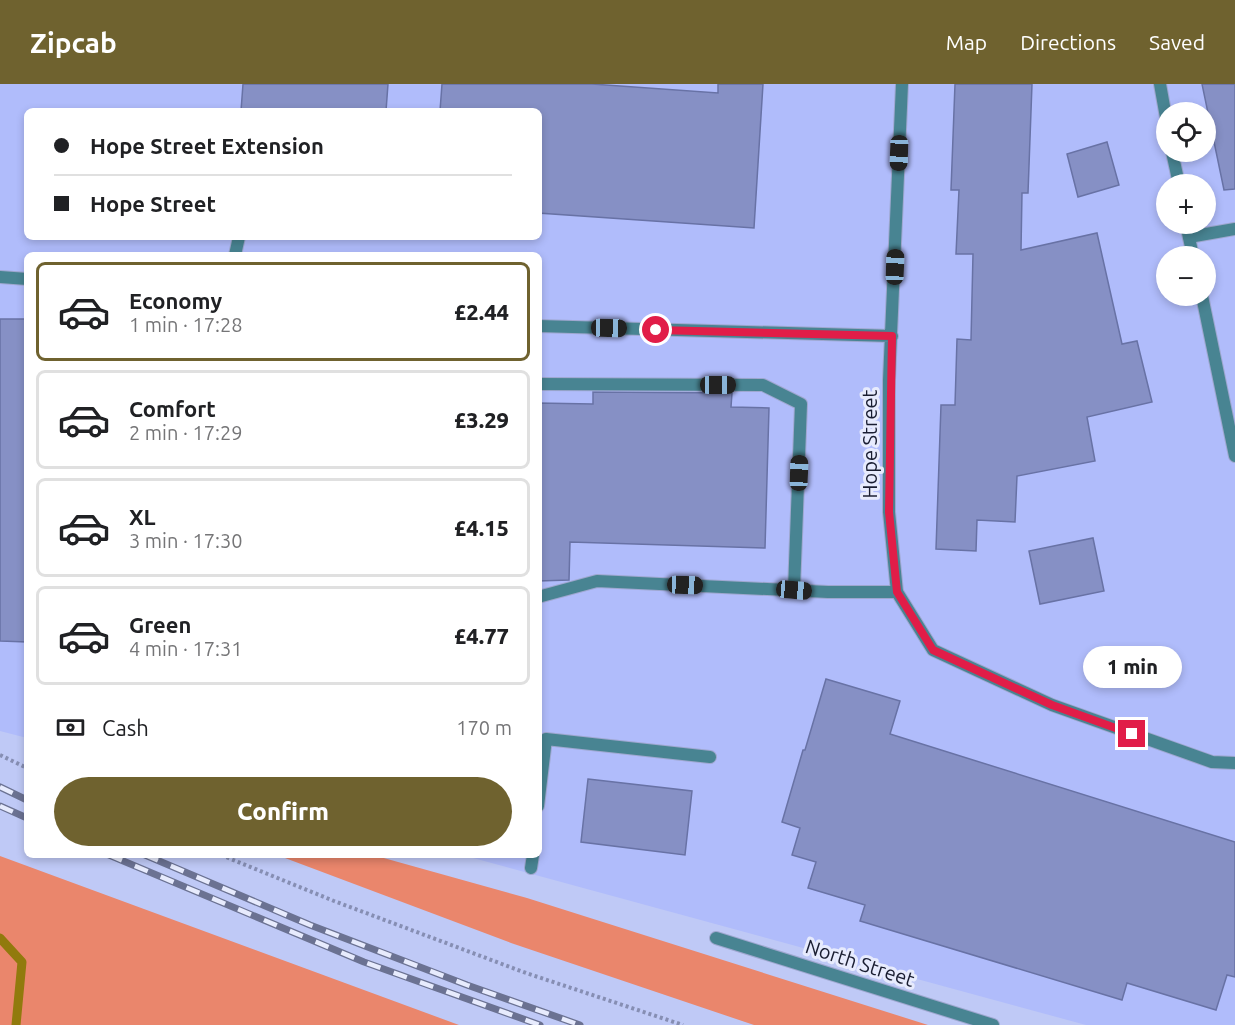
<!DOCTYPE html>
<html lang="en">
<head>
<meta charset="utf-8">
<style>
	body { margin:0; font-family:Ubuntu,sans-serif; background:#f6f6f6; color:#202124; height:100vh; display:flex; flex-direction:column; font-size:22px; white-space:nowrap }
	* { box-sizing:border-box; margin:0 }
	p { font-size:20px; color:#757577 }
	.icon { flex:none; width:33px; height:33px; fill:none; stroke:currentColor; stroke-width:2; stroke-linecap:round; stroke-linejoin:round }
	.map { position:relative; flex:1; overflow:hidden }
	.sheet { position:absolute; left:24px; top:168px; width:518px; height:606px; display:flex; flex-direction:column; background:#fff; border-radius:9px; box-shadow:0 3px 9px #0003 }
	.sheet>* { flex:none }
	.top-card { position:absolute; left:24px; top:24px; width:518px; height:132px; border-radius:9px; box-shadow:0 3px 9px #0003; display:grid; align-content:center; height:132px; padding:0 30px; background:#fff }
	.buttons { position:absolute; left:1156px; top:18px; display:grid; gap:12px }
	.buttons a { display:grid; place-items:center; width:60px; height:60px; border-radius:50%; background:#fff; box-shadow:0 3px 9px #0003; font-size:30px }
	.end { position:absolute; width:27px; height:27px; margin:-14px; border:8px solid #e11d48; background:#fff; box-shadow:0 0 0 3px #fff }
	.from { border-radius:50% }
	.bubble { position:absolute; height:42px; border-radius:21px; background:#fff; box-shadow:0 3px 9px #0003; font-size:20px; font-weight:800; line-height:42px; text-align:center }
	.car { position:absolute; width:18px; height:36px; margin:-18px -9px; border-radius:8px; box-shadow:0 0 4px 2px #0007; background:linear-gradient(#222 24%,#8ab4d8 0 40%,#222 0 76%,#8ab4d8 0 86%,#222 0) }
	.top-card b { display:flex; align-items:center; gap:21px; height:57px; font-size:22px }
	.top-card b+b { border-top:2px solid #e0e0e0 }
	.top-card i { width:15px; height:15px; background:#202124 }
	ul { padding:10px 0 0; list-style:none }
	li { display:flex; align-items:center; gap:18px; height:99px; margin:0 12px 9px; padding:0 18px; border:3px solid #e0e0e0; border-radius:9px }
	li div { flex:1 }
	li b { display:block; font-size:22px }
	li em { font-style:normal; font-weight:800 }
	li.on { border-color:#6f622f }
	li>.icon { width:54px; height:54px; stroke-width:1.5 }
	.pay { display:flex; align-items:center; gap:15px; height:66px; padding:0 30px; font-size:22px }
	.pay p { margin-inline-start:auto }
	.action { display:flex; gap:12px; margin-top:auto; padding:12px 30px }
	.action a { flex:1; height:69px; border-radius:36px; background:#6f622f; color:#fff; font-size:24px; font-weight:800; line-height:69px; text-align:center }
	header { display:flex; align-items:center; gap:36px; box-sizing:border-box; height:84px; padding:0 30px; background:#6f622f; color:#fff }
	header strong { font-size:28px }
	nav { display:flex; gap:33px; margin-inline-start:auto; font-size:21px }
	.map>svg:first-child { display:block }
</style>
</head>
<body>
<header>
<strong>Zipcab</strong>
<nav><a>Map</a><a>Directions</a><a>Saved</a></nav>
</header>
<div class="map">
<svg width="1235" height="941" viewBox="0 0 1235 941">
	<rect width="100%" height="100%" fill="#bfc9f6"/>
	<path fill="#b0bcfb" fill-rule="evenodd" d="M0,0H1235V941H1086L462,771H538V171H27V654L0,647ZM27,27H538V153H27ZM1167,28H1206V68H1167ZM1167,100H1206V140H1167ZM1167,172H1206V212H1167Z"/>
	<path fill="#ea866c" d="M277,771H373L527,814L928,941H754L511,859Z
		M0,772L459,941H0Z"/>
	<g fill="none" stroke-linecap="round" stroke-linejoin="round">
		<path stroke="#917a0d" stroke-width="9" d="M0,854L22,878L16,941"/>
	</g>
	<path fill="#8690c5" stroke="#6872a5" stroke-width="1.5" d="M243,0H388L386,27H241Z
		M442,0H592L718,9V0H763L754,144L538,129V27H440Z
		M955,0H1032L1028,109H1022L1021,166L1097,149L1122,260L1137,257L1152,318L1087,333L1095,377L1017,392L1015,438L977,436L976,467L936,465L941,321H955L957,255L971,256L973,170H956L959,106H951Z
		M1202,0H1235V105L1224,106Z
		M1107,58L1119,101L1078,113L1067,70Z
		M0,235H27V558L0,557Z
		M593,308L732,309L731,323L769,324L765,464L570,458L569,496L538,497V319L593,320Z
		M1093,454L1104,507L1040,520L1029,467Z
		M826,595L900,617L890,650L1235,758V893L1227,891L1216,926L1127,899L1122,916L860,837L865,821L808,804L816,778L792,771L800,744L782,738L803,666H805Z
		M588,695L692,707L685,771L581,758Z"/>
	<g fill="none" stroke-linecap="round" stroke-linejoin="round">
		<g stroke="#9ea7cf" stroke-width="14">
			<path id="lane" d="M1189,153L1235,145
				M235,171L239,153
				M538,300L763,301L801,320L794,506
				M538,513L597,497L828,508H897
				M538,722L546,655L710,673
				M531,784L533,771"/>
		</g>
		<g stroke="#9ea7cf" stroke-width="14">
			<path id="street" d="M902,0L889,296V428L897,508L933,566L1052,621L1212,678L1235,679
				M1160,0L1167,39
				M1172,68L1179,100
				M1186,140L1193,172
				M0,193L27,195
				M1202,212L1235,372
				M538,242L892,252
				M716,854L993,941"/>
		</g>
		<path stroke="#868eb3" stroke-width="4" stroke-dasharray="3 3" stroke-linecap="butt" d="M0,671L27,684
			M221,771L334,817L526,889L683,941"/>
		<use href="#lane" stroke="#488492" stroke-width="12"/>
		<use href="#street" stroke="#488492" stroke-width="12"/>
		<g stroke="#6b7292" stroke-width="7">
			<path id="rail" d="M0,703L27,716
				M0,722L27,734
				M109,771L364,878L540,941
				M145,771L310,841L467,901L580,941"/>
		</g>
		<use href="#rail" stroke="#e7ebfd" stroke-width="4.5" stroke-dasharray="14" stroke-linecap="butt"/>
	</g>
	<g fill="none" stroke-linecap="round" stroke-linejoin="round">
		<path stroke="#e11d48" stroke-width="8" d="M656,246L892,252L889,428L897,508L933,566L1052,621L1132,650"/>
	</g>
	<g text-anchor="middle" stroke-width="6" stroke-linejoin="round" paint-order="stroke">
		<g font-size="20" fill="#191d31" stroke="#e7ebfd">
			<text transform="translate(870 360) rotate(-90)" y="7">Hope Street</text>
			<text transform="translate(860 879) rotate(18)" y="7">North Street</text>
		</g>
	</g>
</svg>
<div class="buttons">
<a><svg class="icon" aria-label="locate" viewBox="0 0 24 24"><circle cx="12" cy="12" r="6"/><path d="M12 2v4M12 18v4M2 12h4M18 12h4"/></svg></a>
<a>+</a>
<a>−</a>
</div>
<i class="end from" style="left:656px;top:246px"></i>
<i class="end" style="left:1132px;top:650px"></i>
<div class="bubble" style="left:1083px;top:562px;width:99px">1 min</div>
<i class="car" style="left:899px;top:69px;rotate:182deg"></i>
<i class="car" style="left:895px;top:183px;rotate:2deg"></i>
<i class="car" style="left:609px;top:244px;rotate:91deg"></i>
<i class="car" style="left:718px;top:301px;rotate:90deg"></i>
<i class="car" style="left:799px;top:389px;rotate:2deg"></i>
<i class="car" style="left:685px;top:501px;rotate:92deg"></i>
<i class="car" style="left:794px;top:506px;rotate:95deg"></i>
<div class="top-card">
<b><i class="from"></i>Hope Street Extension</b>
<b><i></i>Hope Street</b>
</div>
<section class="sheet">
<ul>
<li class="on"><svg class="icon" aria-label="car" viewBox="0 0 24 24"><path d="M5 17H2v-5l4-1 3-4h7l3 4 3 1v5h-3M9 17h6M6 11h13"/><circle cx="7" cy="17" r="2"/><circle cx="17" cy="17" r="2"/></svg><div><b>Economy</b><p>1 min · 17:28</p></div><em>£2.44</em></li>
<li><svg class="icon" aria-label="car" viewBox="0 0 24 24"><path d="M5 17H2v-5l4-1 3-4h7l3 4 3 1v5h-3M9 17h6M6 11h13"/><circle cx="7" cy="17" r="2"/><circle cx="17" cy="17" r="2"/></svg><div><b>Comfort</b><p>2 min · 17:29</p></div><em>£3.29</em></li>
<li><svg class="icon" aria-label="car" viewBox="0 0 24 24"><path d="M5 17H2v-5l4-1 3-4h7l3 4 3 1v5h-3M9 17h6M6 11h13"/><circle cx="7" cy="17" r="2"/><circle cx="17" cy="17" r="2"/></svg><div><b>XL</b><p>3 min · 17:30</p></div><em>£4.15</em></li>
<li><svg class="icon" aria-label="car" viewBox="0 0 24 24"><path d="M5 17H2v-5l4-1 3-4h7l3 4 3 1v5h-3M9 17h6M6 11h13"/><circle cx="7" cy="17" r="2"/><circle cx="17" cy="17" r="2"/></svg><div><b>Green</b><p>4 min · 17:31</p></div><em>£4.77</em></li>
</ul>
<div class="pay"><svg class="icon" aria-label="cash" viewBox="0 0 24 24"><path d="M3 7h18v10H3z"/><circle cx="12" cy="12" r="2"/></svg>Cash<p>170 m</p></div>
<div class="action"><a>Confirm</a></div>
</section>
</div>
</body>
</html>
